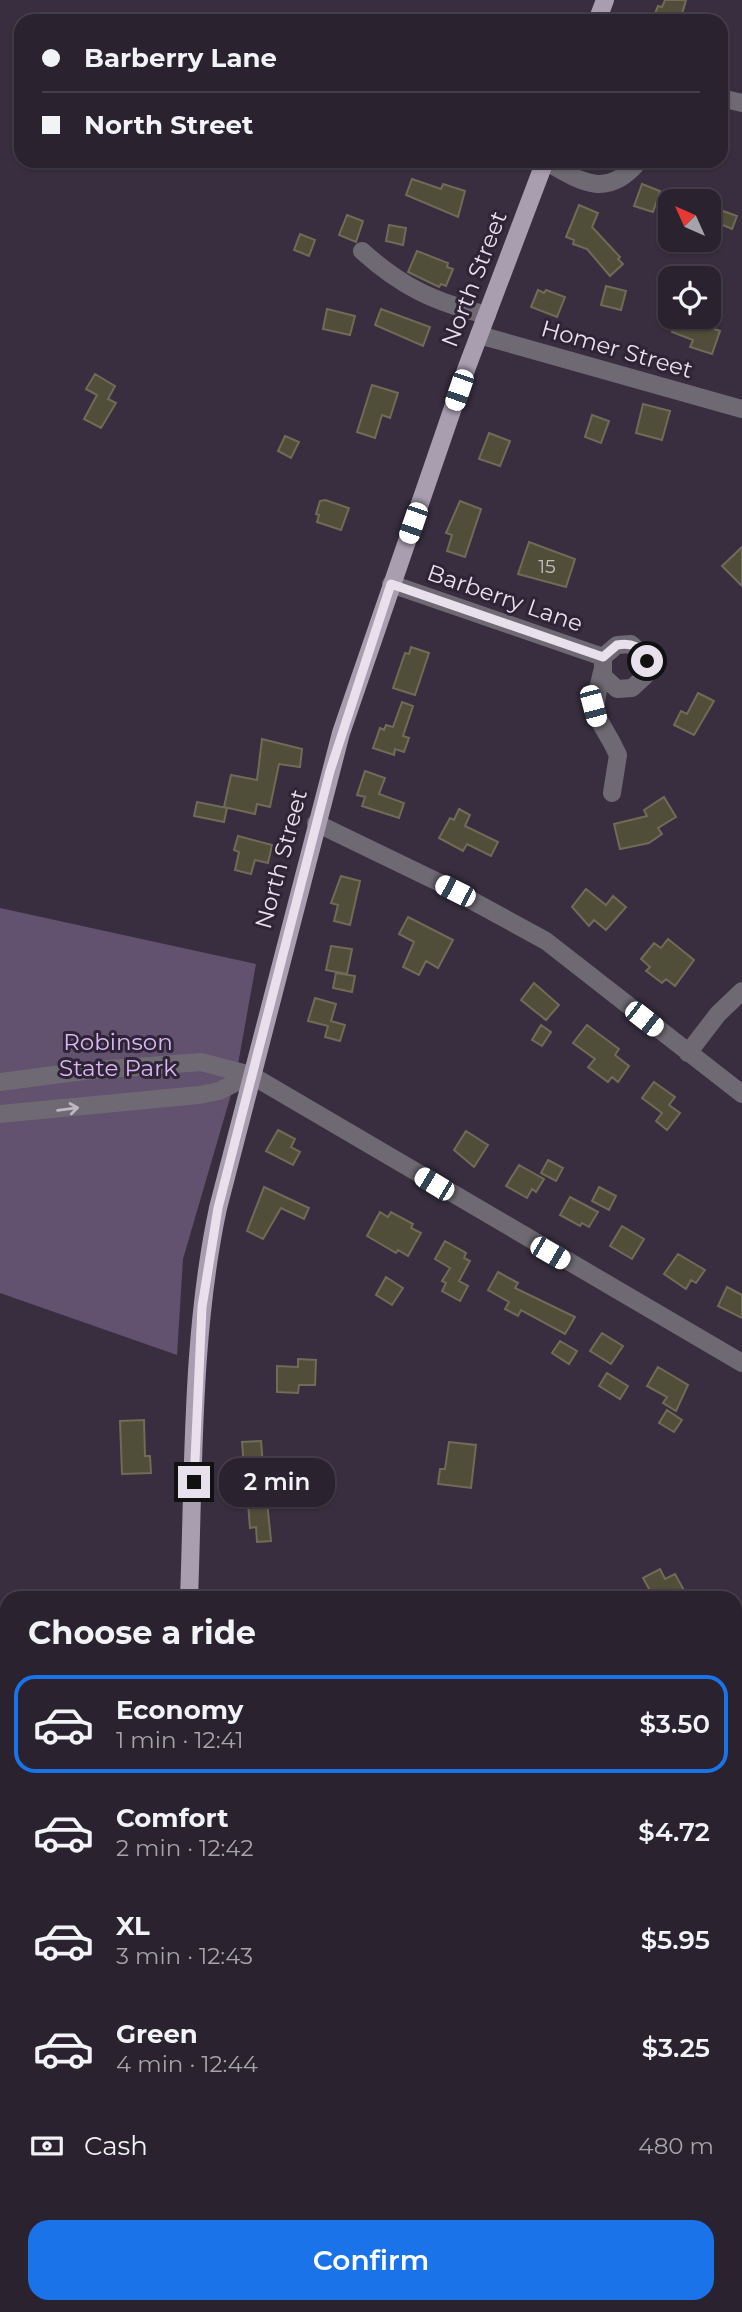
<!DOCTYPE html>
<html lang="en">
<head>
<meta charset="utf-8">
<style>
	body { margin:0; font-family:Montserrat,sans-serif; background:#362f3b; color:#f1f3f6; height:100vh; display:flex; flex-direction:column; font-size:26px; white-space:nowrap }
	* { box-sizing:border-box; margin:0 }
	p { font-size:23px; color:#a5a4aa }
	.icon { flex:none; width:38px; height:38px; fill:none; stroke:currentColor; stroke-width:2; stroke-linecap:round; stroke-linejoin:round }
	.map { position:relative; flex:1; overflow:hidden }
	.details { position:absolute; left:0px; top:1591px; width:742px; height:723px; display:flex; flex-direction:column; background:#2a222f; border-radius:21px 21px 0 0; box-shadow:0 2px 5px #0004,0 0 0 2px #463f4b }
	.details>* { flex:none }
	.banner { position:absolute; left:14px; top:14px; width:714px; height:154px; border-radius:21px; box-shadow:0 2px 5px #0004,0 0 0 2px #463f4b; display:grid; align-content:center; height:154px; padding:0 28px; background:#2a222f }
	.needle { width:46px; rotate:315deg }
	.controls { position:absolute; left:658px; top:189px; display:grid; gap:14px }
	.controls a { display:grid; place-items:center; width:63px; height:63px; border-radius:14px; background:#2a222f; box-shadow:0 2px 5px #0004,0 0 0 2px #463f4b; font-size:35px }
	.end { position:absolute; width:32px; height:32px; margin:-16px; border:9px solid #e8e1ed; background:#111; box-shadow:0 0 0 4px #111 }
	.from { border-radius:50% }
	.bubble { position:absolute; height:49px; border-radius:21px; background:#2a222f; box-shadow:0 2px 5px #0004,0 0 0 2px #463f4b; font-size:23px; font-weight:600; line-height:49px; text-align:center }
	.car { position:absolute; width:21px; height:42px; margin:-21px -10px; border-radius:9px; box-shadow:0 0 5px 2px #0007; background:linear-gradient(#fff 24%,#345 0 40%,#fff 0 76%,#345 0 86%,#fff 0) }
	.banner b { display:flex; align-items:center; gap:24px; height:66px; font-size:26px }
	.banner b+b { border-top:2px solid #463f4b }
	.banner i { width:18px; height:18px; background:#f1f3f6 }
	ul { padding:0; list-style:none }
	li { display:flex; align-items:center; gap:21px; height:98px; margin:0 14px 10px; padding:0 14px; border:4px solid transparent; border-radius:21px }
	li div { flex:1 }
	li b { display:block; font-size:26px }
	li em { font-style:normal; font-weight:600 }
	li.current { border-color:#1a73e8 }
	li>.icon { width:63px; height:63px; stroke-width:1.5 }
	h2 { padding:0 28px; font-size:32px; line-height:84px }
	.pay { display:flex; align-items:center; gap:18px; height:77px; padding:0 28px; font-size:26px }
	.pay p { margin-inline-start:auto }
	.action { display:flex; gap:14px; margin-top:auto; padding:14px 28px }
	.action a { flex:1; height:80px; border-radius:21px; background:#1a73e8; color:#fff; font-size:28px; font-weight:600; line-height:80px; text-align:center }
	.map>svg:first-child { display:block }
</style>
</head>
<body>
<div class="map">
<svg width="742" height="2312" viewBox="0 0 742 2312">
	<rect width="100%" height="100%" fill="#382e3f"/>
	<path fill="#62516f" d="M0,908L256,964L235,1081L183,1259L177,1355L0,1293Z"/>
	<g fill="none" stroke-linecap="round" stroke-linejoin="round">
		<path stroke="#220e2e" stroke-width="5" d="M0,2078L7,2079
			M248,2312V2306"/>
	</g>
	<path fill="#504e39" stroke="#6e6c56" stroke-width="2" d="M665,0H686L682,14L696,21H652L658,6L662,7Z
		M412,179L441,189L443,184L465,191L458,217L406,195Z
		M642,184L660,191L653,212L634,206Z
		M579,205L598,213L592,227L620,257L618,259L623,264L610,276L587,249L573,244L574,240L566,237Z
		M723,211L737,216L732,229L718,223Z
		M347,215L363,221L356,242L339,235Z
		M389,225L406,228L403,245L386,241Z
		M300,234L315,240L309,256L294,250Z
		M417,251L448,263L447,267L453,269L446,286L441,284L439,287L408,272Z
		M606,286L626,291L621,310L601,305Z
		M538,290L544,293L546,290L565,297L557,317L531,307Z
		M327,309L355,316L350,335L323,329Z
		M381,309L430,327L423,346L375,325Z
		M677,317L720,331L712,354L690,347L693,340L672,332Z
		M95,374L115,386L108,399L116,403L101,428L84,419L97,395L86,389Z
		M372,385L398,393L390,418L382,415L375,438L357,432Z
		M643,404L670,411L662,440L636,433Z
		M592,415L609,421L601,443L585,437Z
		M489,433L510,441L500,466L479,459Z
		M285,436L299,442L291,458L278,451Z
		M325,500L349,508L341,530L317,522L319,515L316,514L320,501Z
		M460,501L481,509L465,557L447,551L452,535L446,533Z
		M529,542L575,559L566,587L518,574Z
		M742,547V586L722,566Z
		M411,647L429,653L415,695L393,688L405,653L409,654Z
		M698,693L714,701L694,735L674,725L681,711L687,714Z
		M402,702L413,706L403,736L409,738L404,752L395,749L394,755L373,748L380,728L384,730L386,725L393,727Z
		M262,739L302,749L300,767L279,764L270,807L257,804L255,814L224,807L231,775L257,780Z
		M365,771L385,778L379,794L404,803L399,818L362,806L365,797L357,795Z
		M664,797L676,817L658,828L662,834L649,843L620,849L614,824L647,816L644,810Z
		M197,802L227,808L224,822L194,816Z
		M459,809L470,815L465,826L498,842L491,856L467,844L463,851L439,838L450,818L454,820Z
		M238,836L272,845L268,863L255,860L251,874L235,870L239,852L234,850Z
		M341,876L360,881L350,925L334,921L338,905L331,903Z
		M586,889L606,905L613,896L626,907L606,930L594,920L589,926L572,907Z
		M408,917L453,940L438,968L426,961L419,975L403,967L414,942L399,934Z
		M668,939L694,960L675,986L666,979L662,983L646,971L650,967L641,959L654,943L661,948Z
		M331,946L352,949L347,974L326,970Z
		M336,973L355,976L352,992L333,988Z
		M534,983L559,1005L546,1020L521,1000Z
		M315,998L336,1004L331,1021L345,1025L340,1041L325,1037L328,1026L308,1021Z
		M541,1025L551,1032L542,1046L532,1040Z
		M587,1025L619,1049L615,1055L629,1066L618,1082L612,1077L608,1082L588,1067L595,1059L573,1043Z
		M654,1082L675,1097L669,1105L680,1113L667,1130L656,1121L662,1113L642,1098Z
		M278,1130L295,1139L291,1147L300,1152L293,1165L266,1151Z
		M466,1131L488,1145L474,1167L454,1150Z
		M548,1160L563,1168L556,1181L541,1173Z
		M519,1165L544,1179L536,1192L532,1189L527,1198L506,1186Z
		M264,1187L309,1208L304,1219L281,1208L263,1239L247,1231Z
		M599,1187L616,1196L609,1210L592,1201Z
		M570,1197L598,1212L589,1227L582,1223L580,1226L560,1215Z
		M380,1212L388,1217L391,1212L413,1224L411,1228L421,1233L408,1256L398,1250L396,1253L367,1236Z
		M622,1226L644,1239L632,1259L610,1246Z
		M445,1241L466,1253L464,1258L470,1261L459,1281L468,1286L460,1301L442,1291L446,1283L442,1281L450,1268L435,1259Z
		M678,1254L705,1270L696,1283L691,1280L686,1289L664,1274Z
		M498,1272L518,1283L515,1288L575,1317L565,1334L521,1310L518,1316L505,1309L509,1302L488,1290Z
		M386,1277L403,1288L392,1305L376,1295Z
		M727,1287L742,1295V1318L718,1306Z
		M602,1333L623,1346L611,1364L590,1351Z
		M560,1341L577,1351L569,1364L552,1353Z
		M298,1359L316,1360L315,1385H299L298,1393L277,1392V1366L298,1367Z
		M658,1367L688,1385L676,1411L663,1403L667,1397L647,1386Z
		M607,1373L628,1386L620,1399L599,1386Z
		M667,1410L682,1420L674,1432L659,1423Z
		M144,1420L145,1456H150L151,1473L122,1474L120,1421Z
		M261,1441L263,1466L244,1467L242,1442Z
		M449,1442L476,1445L471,1488L438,1484L440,1469H445Z
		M267,1501L271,1541L257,1542L256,1527L250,1528L248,1503Z
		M660,1569L665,1579L675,1574L685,1592L674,1598H654L643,1578Z"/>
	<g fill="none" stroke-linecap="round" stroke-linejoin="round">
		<path stroke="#766d7d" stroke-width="2.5" stroke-dasharray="3.5 5" stroke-linecap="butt" d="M0,1808L7,1805"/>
		<path stroke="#6e6972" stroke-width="18" d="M721,98L742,103
			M545,161C581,182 607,200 639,161
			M362,251C402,287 434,302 487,315
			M479,335L742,409
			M391,584L603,657V676L617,689L632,688L645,676V657L631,644L617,645L603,657
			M602,672C589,725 598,711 618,755L612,793
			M316,823L438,882L546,941L742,1094
			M688,1053L718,1014L742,991
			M0,1082L84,1071L201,1062L251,1075L742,1363
			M0,1114L199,1095L219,1091L251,1075"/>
		<path stroke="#a89eb0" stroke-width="18" d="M597,21L605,0
			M189,1598C194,1468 191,1335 218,1208L341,733L467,367L545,161
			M0,2218L7,2213"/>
	</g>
	<defs><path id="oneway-shaft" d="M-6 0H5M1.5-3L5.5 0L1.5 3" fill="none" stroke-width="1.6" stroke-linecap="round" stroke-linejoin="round" transform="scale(1.75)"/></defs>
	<use stroke="#bdb7c2" href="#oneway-shaft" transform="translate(68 1109) rotate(-7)"/>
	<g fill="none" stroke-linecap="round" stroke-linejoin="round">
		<path stroke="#e8e1ed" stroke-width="9" d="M194,1482L202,1307L218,1208L330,771L391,584L603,657L617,645C631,642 642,647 647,661"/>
	</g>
	<g text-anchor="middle" stroke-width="6" stroke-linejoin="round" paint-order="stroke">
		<g font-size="19" fill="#c2bcc0">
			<text x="547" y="573">15</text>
		</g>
		<g font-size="23" fill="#e8e1ed" stroke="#2e2435">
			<text transform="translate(474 279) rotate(-69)" y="8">North Street</text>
			<text transform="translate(617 349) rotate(16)" y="8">Homer Street</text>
			<text transform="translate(505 598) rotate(19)" y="8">Barberry Lane</text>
			<text transform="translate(281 859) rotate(-75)" y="8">North Street</text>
		</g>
		<g font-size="23" fill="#dbb7f7" stroke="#2e2435">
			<text x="118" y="1050">Robinson<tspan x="118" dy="26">State Park</tspan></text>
		</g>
	</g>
</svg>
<div class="controls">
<a><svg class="needle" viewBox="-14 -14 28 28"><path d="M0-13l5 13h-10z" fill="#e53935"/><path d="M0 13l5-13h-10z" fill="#a5a4aa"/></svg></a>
<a><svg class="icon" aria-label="locate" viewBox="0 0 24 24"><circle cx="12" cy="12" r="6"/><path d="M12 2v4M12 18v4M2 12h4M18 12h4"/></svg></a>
</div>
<i class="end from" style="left:647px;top:661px"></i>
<i class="end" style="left:194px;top:1482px"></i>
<div class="bubble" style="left:219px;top:1458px;width:116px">2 min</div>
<i class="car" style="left:459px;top:390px;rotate:199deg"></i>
<i class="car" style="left:413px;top:523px;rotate:199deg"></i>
<i class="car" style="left:593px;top:706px;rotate:165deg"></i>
<i class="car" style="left:455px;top:891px;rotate:297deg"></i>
<i class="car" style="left:644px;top:1019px;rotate:128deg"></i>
<i class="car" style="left:434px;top:1184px;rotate:301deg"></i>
<i class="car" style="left:550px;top:1253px;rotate:120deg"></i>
<div class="banner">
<b><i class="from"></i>Barberry Lane</b>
<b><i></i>North Street</b>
</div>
<section class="details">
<h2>Choose a ride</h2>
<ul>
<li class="current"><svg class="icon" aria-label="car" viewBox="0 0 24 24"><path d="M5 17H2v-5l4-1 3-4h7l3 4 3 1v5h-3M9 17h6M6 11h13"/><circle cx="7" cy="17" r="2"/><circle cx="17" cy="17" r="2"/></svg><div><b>Economy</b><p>1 min · 12:41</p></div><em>$3.50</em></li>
<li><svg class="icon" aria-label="car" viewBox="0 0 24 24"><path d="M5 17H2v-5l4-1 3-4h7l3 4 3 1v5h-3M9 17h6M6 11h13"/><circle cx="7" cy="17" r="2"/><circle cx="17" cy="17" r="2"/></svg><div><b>Comfort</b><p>2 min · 12:42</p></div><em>$4.72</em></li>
<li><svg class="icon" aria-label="car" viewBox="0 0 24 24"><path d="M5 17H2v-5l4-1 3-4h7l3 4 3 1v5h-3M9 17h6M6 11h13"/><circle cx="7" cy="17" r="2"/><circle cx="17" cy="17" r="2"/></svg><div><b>XL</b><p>3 min · 12:43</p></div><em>$5.95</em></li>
<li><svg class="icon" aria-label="car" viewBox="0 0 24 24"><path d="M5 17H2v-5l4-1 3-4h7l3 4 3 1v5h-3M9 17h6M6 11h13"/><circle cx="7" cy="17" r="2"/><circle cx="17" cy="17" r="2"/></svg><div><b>Green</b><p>4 min · 12:44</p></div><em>$3.25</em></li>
</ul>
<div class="pay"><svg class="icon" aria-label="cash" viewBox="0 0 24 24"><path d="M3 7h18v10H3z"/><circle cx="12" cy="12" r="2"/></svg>Cash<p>480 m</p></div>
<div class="action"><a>Confirm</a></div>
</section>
</div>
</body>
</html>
